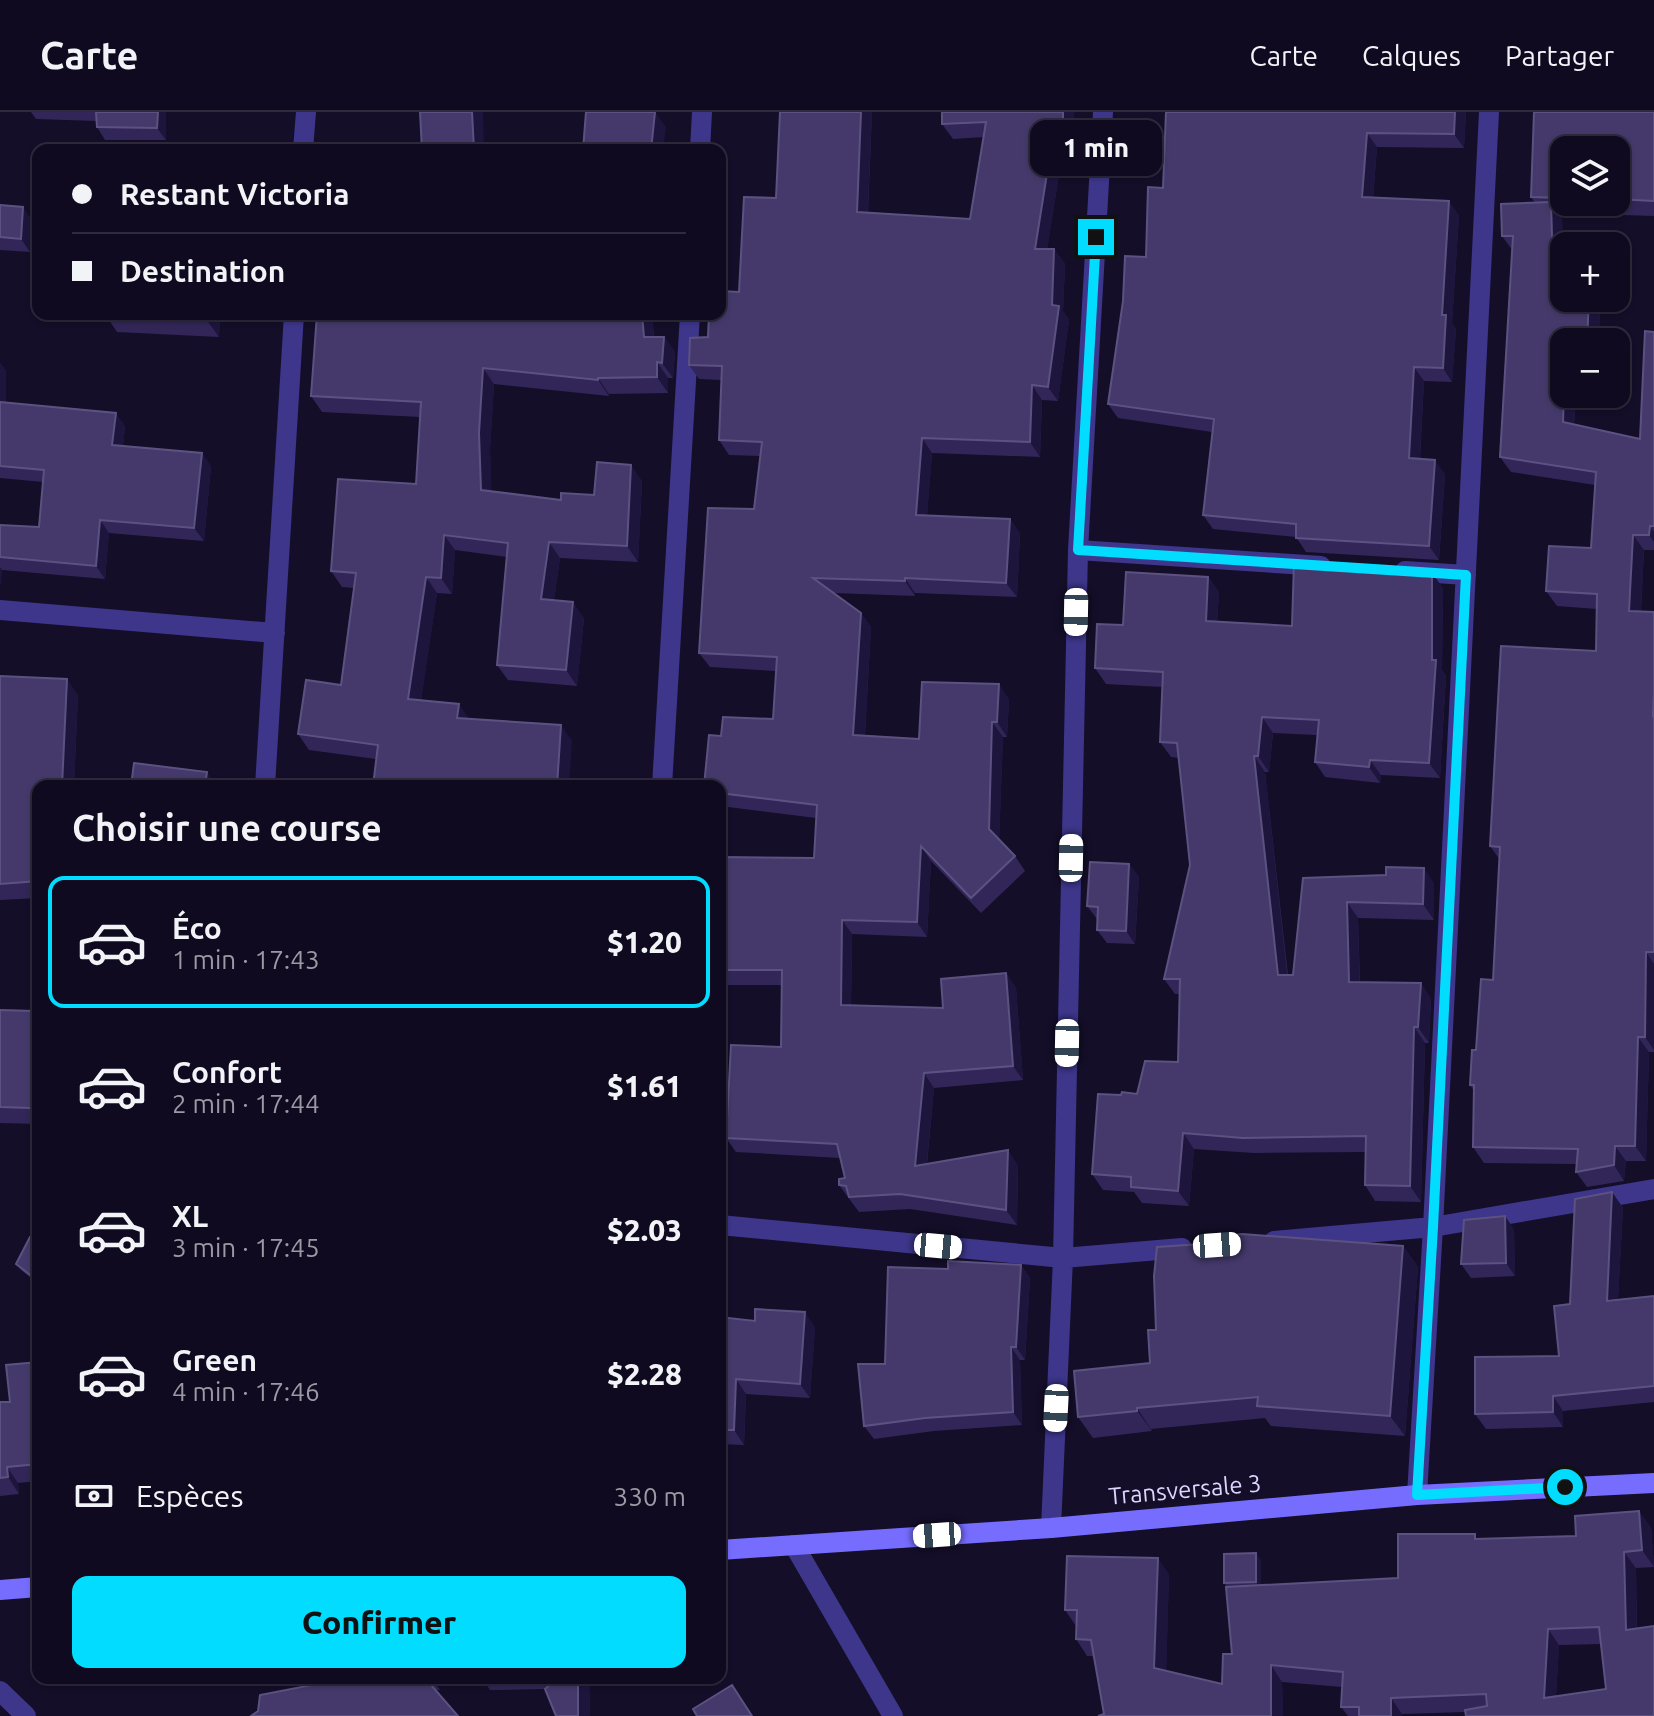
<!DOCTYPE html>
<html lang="fr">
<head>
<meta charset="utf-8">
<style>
	body { margin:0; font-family:Ubuntu,sans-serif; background:#181328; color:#f1f3f6; height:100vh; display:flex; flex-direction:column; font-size:30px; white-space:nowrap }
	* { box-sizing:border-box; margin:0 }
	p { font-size:26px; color:#9b9aa4 }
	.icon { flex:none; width:44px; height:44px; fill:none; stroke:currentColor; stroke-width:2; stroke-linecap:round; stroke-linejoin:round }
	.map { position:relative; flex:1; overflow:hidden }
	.sheet { position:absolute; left:32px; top:668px; width:694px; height:904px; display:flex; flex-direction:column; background:#0f0a1f; border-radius:16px; box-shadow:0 2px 6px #0004,0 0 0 2px #2f2b3d }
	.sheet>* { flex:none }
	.top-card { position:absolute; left:32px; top:32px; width:694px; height:176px; border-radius:16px; box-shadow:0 2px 6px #0004,0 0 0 2px #2f2b3d; display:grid; align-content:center; height:176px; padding:0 40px; background:#0f0a1f }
	.controls { position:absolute; left:1550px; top:24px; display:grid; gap:16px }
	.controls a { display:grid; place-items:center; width:80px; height:80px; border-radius:16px; background:#0f0a1f; box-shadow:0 2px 6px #0004,0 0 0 2px #2f2b3d; font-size:40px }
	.end { position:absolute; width:36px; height:36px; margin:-18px; border:10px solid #02dcff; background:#111; box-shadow:0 0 0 4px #111 }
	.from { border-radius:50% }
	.bubble { position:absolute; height:56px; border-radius:16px; background:#0f0a1f; box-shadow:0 2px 6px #0004,0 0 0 2px #2f2b3d; font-size:26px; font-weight:800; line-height:56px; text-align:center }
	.car { position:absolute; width:24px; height:48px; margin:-24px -12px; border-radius:10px; box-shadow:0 0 6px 2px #0007; background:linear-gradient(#fff 24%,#345 0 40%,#fff 0 76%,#345 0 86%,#fff 0) }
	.top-card b { display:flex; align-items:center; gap:28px; height:76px; font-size:30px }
	.top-card b+b { border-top:2px solid #2f2b3d }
	.top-card i { width:20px; height:20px; background:#f1f3f6 }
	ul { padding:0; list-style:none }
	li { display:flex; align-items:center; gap:24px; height:132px; margin:0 16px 12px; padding:0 24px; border:4px solid transparent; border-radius:16px }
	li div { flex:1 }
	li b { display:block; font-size:30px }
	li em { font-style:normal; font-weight:800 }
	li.active { border-color:#02dcff }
	li>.icon { width:72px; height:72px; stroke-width:1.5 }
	h2 { padding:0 40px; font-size:36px; line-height:96px }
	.pay { display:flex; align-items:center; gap:20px; height:88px; padding:0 40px; font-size:30px }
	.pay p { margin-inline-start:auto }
	.button { display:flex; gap:16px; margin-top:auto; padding:16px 40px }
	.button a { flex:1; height:92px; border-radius:16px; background:#02dcff; color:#111; font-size:32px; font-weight:800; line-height:92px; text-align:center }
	header { display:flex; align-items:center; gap:48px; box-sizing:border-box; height:112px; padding:0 40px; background:#0f0a1f; border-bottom:2px solid #2f2b3d }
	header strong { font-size:38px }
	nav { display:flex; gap:44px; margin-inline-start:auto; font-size:28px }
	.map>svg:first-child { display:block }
</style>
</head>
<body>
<header>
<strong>Carte</strong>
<nav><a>Carte</a><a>Calques</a><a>Partager</a></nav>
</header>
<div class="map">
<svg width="1654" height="1604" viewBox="0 0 1654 1604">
	<rect width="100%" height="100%" fill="#140e29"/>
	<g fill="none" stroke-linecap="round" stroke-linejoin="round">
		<path stroke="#3d368b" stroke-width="20" d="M303,38L306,0
			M700,38L702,0
			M1078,438L1321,454
			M1405,459L1466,463
			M0,498L275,521
			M265,674L294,202
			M662,674L690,202
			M720,1113L1063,1146L1182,1136
			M1274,1129L1433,1115L1654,1077
			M1417,1383L1433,1115L1489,0
			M1051,1416L1063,1146L1078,438L1103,0
			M794,1433L893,1604
			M0,1579L26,1604"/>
		<path stroke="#766dff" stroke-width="20" d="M720,1438L1051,1416L1417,1383L1654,1371
			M0,1478L38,1475"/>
	</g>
	<path fill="#322658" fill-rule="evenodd" d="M31,0H166V28H105L97,15V9L36,7Z
		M780,0H872L868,101L970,107L984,25L953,27L942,12V0H1074V26H1065L1047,137H1054L1065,152L1063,199L1069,208L1058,289L1042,288L1040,345L932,341L927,403L1010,407L1020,422L1017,485L915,481V484L834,481L861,501L871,515L865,623L919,627L1009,587L1007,625H1003L999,728L1015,744L1025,759L981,801L931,749L927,825L852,822L851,893L943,896L1006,861L1016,876L1023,968L934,976L927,1052L1018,1053L1017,1113L910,1097L859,1100L839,1073L845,1066L840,1046L736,1040L726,1026L781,935L782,873H720V745L814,746L816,706L720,694L721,624L773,607L776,559L710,555L699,541L754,397L760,344L729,343L719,328L721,268L699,267L689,253L739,180L776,86Z
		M1166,0H1466L1464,36L1377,35L1373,86L1459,103L1452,211L1456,217L1452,270L1424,269L1420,347L1445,362L1439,448L1306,440L1296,425L1213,417L1203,403L1212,320L1118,306L1108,292L1163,76Z
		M1534,0H1654V104L1559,101L1562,106L1564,186H1600L1599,230H1564V282H1576L1574,313L1640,327L1645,219L1654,220V438H1644L1641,499L1654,500V940H1649L1646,1049H1626L1624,1069L1587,1075L1576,1060L1577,1052L1484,1051L1473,1035L1474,979L1470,973L1472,938H1476L1481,867L1493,868L1500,748L1490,734L1501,534L1596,539L1597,497L1557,494L1546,479L1549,434L1591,436L1595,373L1511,360L1500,345L1513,139L1502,124L1501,92L1535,91L1531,85ZM1564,38H1616V90H1564Z
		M0,93L32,108L30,140L0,138Z
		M105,202H220L219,225L117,220Z
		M317,202H652L654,225H664L675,240L673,266H668V281L609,282V284L494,272L490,337L491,379L561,388L594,383L642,369L638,450L560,446L554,488L584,506L577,574L508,568L497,553L507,445L455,438L452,482L437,481L421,588L469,607L572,629L376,647L309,638L298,622L341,573L354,476L342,475L331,459L416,372L420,305L322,300L311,284Z
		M0,251L6,259V291L125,314L123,334L211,354L204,429L109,421L105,467L2,458L0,473V413L39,415L43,370L0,366Z
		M1208,465L1219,480L1217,510L1292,514L1443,476L1442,558L1446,564L1440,666L1381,663L1380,671L1325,665L1315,650L1317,623L1273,621L1269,660H1265L1288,863H1293L1303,766L1434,771V808L1358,806L1360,870L1431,886L1429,931H1425L1421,1090L1375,1089L1365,1073L1366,1040L1254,1041L1194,1037L1189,1094L1142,1091L1134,1080L1103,1078L1092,1062L1121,983L1137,982L1178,950L1180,882H1175L1164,867L1190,753L1179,646L1171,645L1160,630L1163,575L1106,572L1095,556L1123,513Z
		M0,564L78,583L74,674H38V786L0,788Z
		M1129,752L1139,765L1135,832L1107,831L1097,818V807L1087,794Z
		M38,853V1012L0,1011V898L35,899Z
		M1612,1080L1623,1096L1618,1187L1654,1184V1290L1563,1299V1315L1486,1317L1475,1302L1559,1244L1570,1192Z
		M1514,1117L1515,1164L1471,1166L1461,1152Z
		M38,1119V1172L21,1158L16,1152Z
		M1403,1134L1418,1155L1405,1324L1271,1314L1265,1306L1151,1317L1152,1319L1093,1326L1078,1305L1150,1251L1156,1218Z
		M1021,1153L1030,1166L1025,1248H1020L1022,1313L934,1319L874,1327L864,1314L885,1252L948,1157Z
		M720,1205L755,1209L815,1215L810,1286L746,1282L744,1333L720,1332Z
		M38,1250V1369L18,1371L19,1382L0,1384V1290H10Z
		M1651,1415L1654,1455L1636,1456L1637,1517L1654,1604L1466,1600L1402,1602V1604H1348L1341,1595L1342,1575L1282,1570L1283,1604H1098L1104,1602L1094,1544H1087L1076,1527V1514L1065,1498L1169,1462L1166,1559L1222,1572L1232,1542L1227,1475L1224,1471L1261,1448V1473L1398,1466L1478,1427L1576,1424ZM1601,1532L1606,1577L1556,1584L1559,1533Z
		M317,1566H431L440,1578L321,1571Z
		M482,1566H589L590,1604H556L545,1577L490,1578Z"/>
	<path fill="#1e153d" d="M158,0H166V28L157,16Z
		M472,0H483L484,38H474Z
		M655,0L666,15L663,38H651Z
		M861,0H872L867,115L857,100Z
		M1063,0H1074V26L1063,12Z
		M1455,0H1466L1464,36L1454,22Z
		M1055,11L1065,26L1045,151L1035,137Z
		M1367,21L1377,35L1372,99L1362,85Z
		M1449,89L1459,103L1452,211L1456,217L1452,270L1443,256L1442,203Z
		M1551,90L1562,106L1564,174L1553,158Z
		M23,95L32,108L30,140L21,127Z
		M1054,137L1065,152L1063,199L1069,208L1058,289L1048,275Z
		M1589,186H1600L1599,230H1587Z
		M206,202H220L219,225L206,207Z
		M642,202H652L655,241L644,225Z
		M664,225L675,240L673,266L662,251Z
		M657,250L668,266V281L657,265Z
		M0,251L6,259V303L0,295Z
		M1414,255L1424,269L1419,360L1409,346Z
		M483,256L494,272L490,337L492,394L481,378L479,321Z
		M598,266L609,282V284L598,268Z
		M1032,273L1042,288L1040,345L1030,330Z
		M1564,282H1576L1573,326L1563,310Z
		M116,301L125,314L122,346L112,333Z
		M922,326L932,341L926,417L916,403Z
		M202,341L211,354L204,429L194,416Z
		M1435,348L1445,362L1439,448L1429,434Z
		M631,353L642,369L638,450L627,434Z
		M1010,407L1020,422L1017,485L1006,471Z
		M100,408L109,421L105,467L96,454Z
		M1650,414L1654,420V430L1649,423Z
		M444,423L455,438L452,482L441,466Z
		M1633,423L1644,438L1640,514L1629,499Z
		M549,430L560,446L552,503L541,487Z
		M0,455L2,458L1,473L0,472Z
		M1432,461L1443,476L1442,558L1446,564L1440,666L1429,651Z
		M426,465L437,481L419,603L408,587Z
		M1208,465L1219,480L1216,525L1206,509Z
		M905,466L915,481V484L905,469Z
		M573,490L584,506L577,574L566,558Z
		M861,501L871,515L864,638L853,623Z
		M67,567L78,583L74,674H62Z
		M999,572L1009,587L1007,625L997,610Z
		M459,592L470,608L457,606Z
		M1262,605L1273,621L1269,660L1258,644Z
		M992,610L1003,625L999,732L989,717Z
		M561,613L572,629L569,674H557Z
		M1254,644L1265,660L1289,879L1278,863Z
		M1370,648L1381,663L1380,671L1369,655Z
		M207,660L216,673V674H205Z
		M921,734L931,749L927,825L917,810Z
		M1129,752L1139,765L1135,832L1126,819Z
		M1424,756L1434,771V808L1423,792Z
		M1347,790L1358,806L1360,885L1349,870Z
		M842,808L852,822L851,907L841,893Z
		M1646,840L1654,852V938L1645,925Z
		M1006,861L1016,876L1023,968L1013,954Z
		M1421,871L1431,886L1429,931L1418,915Z
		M1414,915L1425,931L1421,1090L1410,1074Z
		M1638,925L1649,940L1646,1049L1635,1034Z
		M924,961L934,976L925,1069L915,1054Z
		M1183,1021L1194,1037L1189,1094L1178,1079Z
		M1615,1034L1626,1049L1624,1069L1614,1053Z
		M1008,1038L1018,1053L1017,1113L1006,1098Z
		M1612,1080L1623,1096L1617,1204L1607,1189Z
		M1505,1104L1514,1117L1515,1164L1506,1151Z
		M1403,1134L1418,1155L1405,1324L1390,1304Z
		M1021,1153L1030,1166L1025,1248L1016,1235Z
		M805,1200L815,1215L810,1286L800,1272Z
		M1011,1235L1020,1248L1022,1313L1013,1300Z
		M736,1267L746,1282L744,1333L734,1318Z
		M1553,1284L1563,1299V1315L1553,1300Z
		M1137,1296L1151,1317L1152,1319L1137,1299Z
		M7,1355L18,1371L19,1382L8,1365Z
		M1639,1399L1651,1415L1654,1455L1642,1438Z
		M1624,1440L1636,1456L1637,1534L1626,1518Z
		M1256,1441L1261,1448V1477L1256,1470Z
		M1158,1446L1169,1462L1166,1572L1154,1556Z
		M1548,1517L1559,1533L1555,1602L1544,1586Z
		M1271,1553L1282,1570L1283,1604H1271Z
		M578,1566H589L590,1604H578Z
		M1391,1586L1402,1602V1604H1391Z"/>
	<path fill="#44396a" stroke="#5c5281" stroke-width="2" fill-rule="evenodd" d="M96,0H158L157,16L97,15Z
		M420,0H472L474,38H422Z
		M586,0H655L651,38H583Z
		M780,0H861L857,100L970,107L986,10L942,12V0H1063V12L1055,11L1035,137H1054L1052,193L1059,194L1048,275L1032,273L1030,330L922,326L916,403L1010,407L1006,471L905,466V469L813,466L861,501L853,623L919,627L922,570L999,572L997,610H992L989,717L1015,744L971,786L921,734L917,810L842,808L841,893L943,896L941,867L1006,861L1013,954L924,961L915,1054L1008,1038L1006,1098L900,1082L849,1085L846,1074L839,1073V1067L845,1066L837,1032L726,1026L731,933L781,935L782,858H720V745L814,746L817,693L720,681V674H704L709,623L721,624L723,605L773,607L777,545L699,541L708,396L754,397L762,330L719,328L722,254L689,253L690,226L708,225L709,202H720V179L739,180L744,85L776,86Z
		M1166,0H1455L1454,22L1367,21L1362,85L1449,89L1442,203H1446L1443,256L1414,255L1409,346L1435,348L1429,434L1296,426V412L1203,403L1214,307L1108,292L1123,189L1125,144L1146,145L1148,75L1163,76Z
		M1534,0H1654V89L1616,87V38H1564V86L1531,85Z
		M1551,90L1553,158L1564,159V186H1589L1587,230H1564V282L1563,310L1640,327L1645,219L1654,220V414H1650L1649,423H1633L1629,499L1654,500V579L1653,604H1654V840H1646L1645,925H1638L1635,1034H1615L1614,1053L1576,1060L1578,1037L1473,1035L1474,973H1470L1472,938H1476L1481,867L1493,868L1500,735L1490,734L1501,534L1596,539L1597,482L1546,479L1549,434L1591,436L1596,360L1500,345L1513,124H1502L1501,92Z
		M0,93L23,95L21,127L0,125Z
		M105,202H206V207Z
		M317,202H642L644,225H664L662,251L657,250V265L598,266V268L483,256L479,321L481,378L561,388V381L594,383L597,350L631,353L627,434L549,430L541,487L573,490L566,558L497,553L508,431L444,423L441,466L426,465L408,587L459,592L457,606L561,613L557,674H373L378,633L298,622L306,568L341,573L356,461L331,459L338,367L416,372L421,290L311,284Z
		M0,290L116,301L112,333L202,341L194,416L100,408L96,454L0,445V413L39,415L44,358L0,354Z
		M1294,450L1432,461V548H1436L1429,651L1370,648L1369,655L1315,650L1319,608L1262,605L1258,644H1254L1278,863H1293L1303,766L1386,763V755L1424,756L1423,792L1347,790L1349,870L1421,871L1418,915H1414L1410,1074L1365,1073L1366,1024L1243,1026L1183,1021L1178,1079L1131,1075V1065L1092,1062L1098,982L1121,983L1122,980L1137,982L1145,949L1178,950L1180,867H1164L1190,753L1177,631L1160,630L1163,560L1095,556L1097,512L1123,513L1126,460L1208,465L1206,509L1292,514Z
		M0,564L67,567L62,674H38V769L0,772Z
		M134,651L207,660L205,674H131Z
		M1090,750L1129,752L1126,819L1097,818L1098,795L1087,794Z
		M38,853V1000L30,996L0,995V898L35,899Z
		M1612,1080L1607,1189L1654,1184V1274L1553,1284V1300L1475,1302V1245L1559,1244L1554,1194L1570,1192L1575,1087Z
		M1505,1104L1506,1151L1461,1152L1464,1108Z
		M38,1119V1169L16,1152L30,1125Z
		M1242,1122L1403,1134L1390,1304L1257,1294L1258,1285L1137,1296V1299L1078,1305L1074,1259L1150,1251L1148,1218H1156L1154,1164L1157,1135L1202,1132L1203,1126Z
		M948,1149L1021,1153L1016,1235H1011L1013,1300L925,1306L864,1314L858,1252H885L888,1155L948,1157Z
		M755,1197L805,1200L800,1272L736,1267L734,1318H720V1205L755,1209Z
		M38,1250V1352L7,1355L8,1365L0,1366V1290H10L6,1253Z
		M1639,1399L1642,1438L1624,1440L1626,1518L1654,1514V1604H1466L1465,1598L1487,1594L1486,1582L1391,1586V1604H1359V1595H1341L1343,1560L1271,1553V1604H1098L1104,1602L1091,1528L1076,1527L1077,1498H1065L1067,1444L1158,1446L1154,1556L1222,1572L1223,1542H1232L1226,1475L1398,1466V1422H1475V1427L1576,1424L1575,1404ZM1599,1515L1606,1577L1544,1586L1548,1517Z
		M1256,1441V1470L1224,1471V1442Z
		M318,1566H425L458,1604H251L258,1599L260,1583L322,1571Z
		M558,1566H578V1604H556L545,1577Z
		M732,1573L752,1604H697L693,1597Z"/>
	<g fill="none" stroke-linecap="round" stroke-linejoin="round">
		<path stroke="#02dcff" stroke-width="10" d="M1096,125L1078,438L1466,463L1433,1115L1417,1383L1565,1375"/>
	</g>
	<g text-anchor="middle" stroke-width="6" stroke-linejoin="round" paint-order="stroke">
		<g font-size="24" fill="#dcd6ff" stroke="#140e29">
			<text transform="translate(1185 1378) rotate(-5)" y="8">Transversale 3</text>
		</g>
	</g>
</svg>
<div class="controls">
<a><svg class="icon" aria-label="layers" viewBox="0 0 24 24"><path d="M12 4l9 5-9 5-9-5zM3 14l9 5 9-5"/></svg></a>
<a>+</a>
<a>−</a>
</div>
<i class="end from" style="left:1565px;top:1375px"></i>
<i class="end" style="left:1096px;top:125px"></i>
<div class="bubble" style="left:1030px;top:8px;width:132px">1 min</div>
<i class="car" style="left:1076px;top:500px;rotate:181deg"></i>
<i class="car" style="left:1071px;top:746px;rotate:1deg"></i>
<i class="car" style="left:1067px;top:931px;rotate:181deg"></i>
<i class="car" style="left:1217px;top:1133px;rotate:86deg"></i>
<i class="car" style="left:938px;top:1134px;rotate:95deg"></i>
<i class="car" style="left:1056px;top:1296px;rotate:183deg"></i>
<i class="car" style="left:937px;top:1423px;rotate:266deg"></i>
<div class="top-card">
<b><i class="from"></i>Restant Victoria</b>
<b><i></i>Destination</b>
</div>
<section class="sheet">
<h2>Choisir une course</h2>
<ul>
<li class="active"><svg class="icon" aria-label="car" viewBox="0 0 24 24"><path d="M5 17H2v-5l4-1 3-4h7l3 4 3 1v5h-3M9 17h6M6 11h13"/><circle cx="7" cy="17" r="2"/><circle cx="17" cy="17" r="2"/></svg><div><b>Éco</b><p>1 min · 17:43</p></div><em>$1.20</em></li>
<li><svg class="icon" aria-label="car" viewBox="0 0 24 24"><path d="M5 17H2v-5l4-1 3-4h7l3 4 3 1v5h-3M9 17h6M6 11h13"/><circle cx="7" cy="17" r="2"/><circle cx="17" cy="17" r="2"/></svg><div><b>Confort</b><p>2 min · 17:44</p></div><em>$1.61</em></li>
<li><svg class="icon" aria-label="car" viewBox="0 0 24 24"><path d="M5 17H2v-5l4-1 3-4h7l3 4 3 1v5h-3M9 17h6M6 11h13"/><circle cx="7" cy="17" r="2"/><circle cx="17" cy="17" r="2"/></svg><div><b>XL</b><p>3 min · 17:45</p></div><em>$2.03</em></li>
<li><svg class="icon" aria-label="car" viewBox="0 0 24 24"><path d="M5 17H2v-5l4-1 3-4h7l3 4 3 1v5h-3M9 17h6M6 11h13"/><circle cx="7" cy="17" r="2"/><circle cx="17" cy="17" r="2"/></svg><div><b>Green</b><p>4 min · 17:46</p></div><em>$2.28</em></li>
</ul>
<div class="pay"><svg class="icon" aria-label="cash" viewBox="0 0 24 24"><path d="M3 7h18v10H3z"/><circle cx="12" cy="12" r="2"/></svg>Espèces<p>330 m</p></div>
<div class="button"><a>Confirmer</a></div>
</section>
</div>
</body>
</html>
